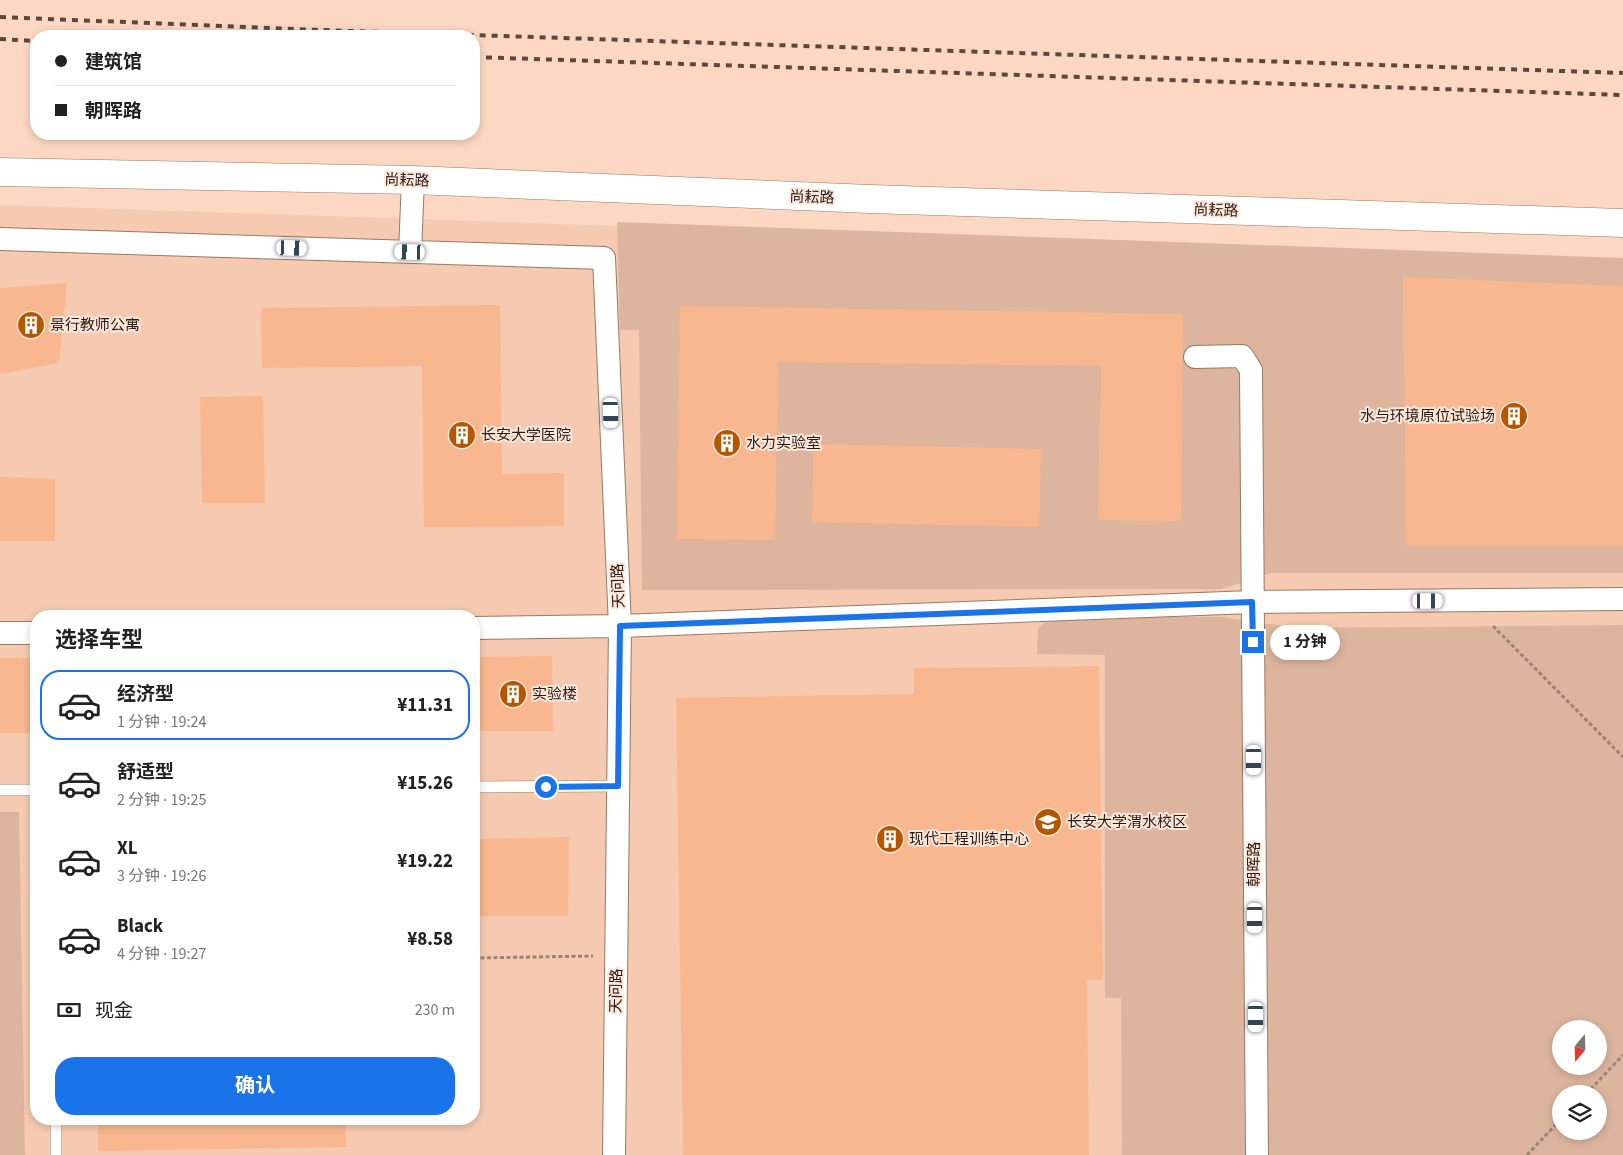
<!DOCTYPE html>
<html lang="zh">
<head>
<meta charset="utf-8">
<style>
	body { margin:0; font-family:"Source Sans 3","Noto Sans SC",sans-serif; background:#f2f2f2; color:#222; height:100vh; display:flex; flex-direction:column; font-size:19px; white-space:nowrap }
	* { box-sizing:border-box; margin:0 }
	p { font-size:16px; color:#767676 }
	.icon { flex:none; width:28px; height:28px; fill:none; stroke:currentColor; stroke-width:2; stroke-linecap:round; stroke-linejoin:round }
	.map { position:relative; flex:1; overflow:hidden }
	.details { position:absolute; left:30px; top:610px; width:450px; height:515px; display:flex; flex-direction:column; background:#fff; border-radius:20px; box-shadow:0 2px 8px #0003 }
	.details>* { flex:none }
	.top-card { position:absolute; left:30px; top:30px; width:450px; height:110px; border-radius:20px; box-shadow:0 2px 8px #0003; display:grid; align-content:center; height:110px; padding:0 25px; background:#fff }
	.needle { width:32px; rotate:199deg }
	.controls { position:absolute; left:1552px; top:1020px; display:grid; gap:10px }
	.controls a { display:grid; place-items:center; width:55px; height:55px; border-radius:50%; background:#fff; box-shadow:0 2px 8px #0003; font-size:25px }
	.end { position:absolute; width:22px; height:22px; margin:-11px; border:6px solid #1a73e8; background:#fff; box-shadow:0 0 0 2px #fff }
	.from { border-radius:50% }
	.bubble { position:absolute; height:35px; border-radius:18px; background:#fff; box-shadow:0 2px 8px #0003; font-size:16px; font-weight:700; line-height:35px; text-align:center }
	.car { position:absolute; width:15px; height:30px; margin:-15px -8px; border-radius:6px; box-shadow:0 0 4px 1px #0007; background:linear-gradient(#fff 24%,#345 0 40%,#fff 0 76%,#345 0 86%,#fff 0) }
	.top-card b { display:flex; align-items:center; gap:18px; height:48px; font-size:19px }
	.top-card b+b { border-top:1px solid #e0e0e0 }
	.top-card i { width:12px; height:12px; background:#222 }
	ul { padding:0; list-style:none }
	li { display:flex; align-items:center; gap:15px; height:70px; margin:0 10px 8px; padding:0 15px; border:2px solid transparent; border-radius:20px }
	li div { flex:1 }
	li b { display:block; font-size:19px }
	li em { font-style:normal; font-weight:700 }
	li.current { border-color:#1a73e8 }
	li>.icon { width:45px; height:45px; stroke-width:1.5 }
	h2 { padding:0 25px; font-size:22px; line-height:60px }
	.pay { display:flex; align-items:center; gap:12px; height:55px; padding:0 25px; font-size:19px }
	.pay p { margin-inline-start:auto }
	.action { display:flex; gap:10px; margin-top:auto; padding:10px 25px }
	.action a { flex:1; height:58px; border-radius:20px; background:#1a73e8; color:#fff; font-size:20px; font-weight:700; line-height:58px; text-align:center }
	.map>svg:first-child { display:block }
</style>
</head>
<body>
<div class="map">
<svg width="1623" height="1155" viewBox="0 0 1623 1155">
	<rect width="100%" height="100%" fill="#fcd8c2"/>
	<path fill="#f5cab0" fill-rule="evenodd" d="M0,205L1623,260V1155H0ZM36,616H474V1119H36ZM1561,1029H1599V1066H1561ZM1561,1094H1599V1131H1561Z"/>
	<path fill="#ddb59e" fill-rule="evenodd" d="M617,222L1623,258V573H1271L1222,589L642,590L639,330H620Z
		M1050,617H1223L1296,628L1623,625V1155H1122L1121,998H1105V655L1037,654L1038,628ZM1561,1029H1599V1066H1561ZM1561,1094H1599V1131H1561Z
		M0,812H19L25,1155H0Z"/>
	<path fill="#f8b78f" d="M1403,277L1623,286V546H1406Z
		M67,283L59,363L0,374V288Z
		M500,305L502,474L564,473V526L424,527L422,366L262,368L261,308Z
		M680,306L1183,314L1181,521L1098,520L1101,366L778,362L775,540L677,539Z
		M263,396L265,503H202L200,397Z
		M813,444L1041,449L1039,527L812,522Z
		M0,477L55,479V541H0Z
		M552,656L553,731H474V657Z
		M0,658H36V733H0Z
		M1099,666L1103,980H1087L1089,1155H683L676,698L914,694V668Z
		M569,837L568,916H474V839Z
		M98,1119H345L346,1147L98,1151Z"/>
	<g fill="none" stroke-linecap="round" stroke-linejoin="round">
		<g stroke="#997865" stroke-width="12">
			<path id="lane" d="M474,787L618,786
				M0,790H36
				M56,1119V1155"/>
		</g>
		<g stroke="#997865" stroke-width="24">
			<path id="street" d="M0,239L604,258L620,626L614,1155
				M410,252L413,180
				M1195,357L1242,356L1251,370L1257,1155
				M474,628L620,626L1252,602L1623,599
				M0,633H36"/>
		</g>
		<g stroke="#997865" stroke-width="29">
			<path id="secondary" d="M0,172L413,180L870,199L1623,223"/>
		</g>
		<path stroke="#9d8374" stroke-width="3" stroke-dasharray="4 2.5" stroke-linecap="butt" d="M1493,626L1623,757
			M474,958L593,956
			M1586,1094L1623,1055
			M1527,1155L1561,1119"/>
		<use href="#lane" stroke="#fff" stroke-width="11"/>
		<use href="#street" stroke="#fff" stroke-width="22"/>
		<use href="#secondary" stroke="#fff" stroke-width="28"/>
		<path stroke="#5b493e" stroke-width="4" stroke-dasharray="6 6" stroke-linecap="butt" d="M0,17L321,30L1623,73
			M0,39L36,41
			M474,57L1623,95"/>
	</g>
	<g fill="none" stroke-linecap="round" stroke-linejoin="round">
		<path stroke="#1a73e8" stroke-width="6" d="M546,787L618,786L620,626L1252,602L1253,642"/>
	</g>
	<defs>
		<g id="building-disc" transform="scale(1.4375)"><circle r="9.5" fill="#b45700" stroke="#ffe8db"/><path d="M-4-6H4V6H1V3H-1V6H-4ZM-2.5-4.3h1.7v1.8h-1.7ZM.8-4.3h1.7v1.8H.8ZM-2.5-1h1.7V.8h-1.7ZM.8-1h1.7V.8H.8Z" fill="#fff"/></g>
		<g id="university-disc" transform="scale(1.4375)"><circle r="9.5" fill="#b45700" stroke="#ffe8db"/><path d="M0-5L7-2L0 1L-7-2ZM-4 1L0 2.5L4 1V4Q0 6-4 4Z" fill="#fff"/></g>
	</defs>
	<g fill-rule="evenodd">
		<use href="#building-disc" x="31" y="325"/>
		<use href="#building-disc" x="1514" y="416"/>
		<use href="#building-disc" x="462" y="435"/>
		<use href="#building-disc" x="727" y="443"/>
		<use href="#building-disc" x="513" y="694"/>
		<use href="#university-disc" x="1048" y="822"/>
		<use href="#building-disc" x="890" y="839"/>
	</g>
	<g text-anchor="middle" stroke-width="4" stroke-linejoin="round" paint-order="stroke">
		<g font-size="15" fill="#261a12" stroke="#ffe8db">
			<text transform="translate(407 180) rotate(2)" y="5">尚耘路</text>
			<text transform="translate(812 197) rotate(2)" y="5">尚耘路</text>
			<text transform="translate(1216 210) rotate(2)" y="5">尚耘路</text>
			<text transform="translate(618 586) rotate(-92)" y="5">天问路</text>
			<text transform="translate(1254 864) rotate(-90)" y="5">朝晖路</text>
			<text transform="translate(616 991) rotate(-89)" y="5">天问路</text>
		</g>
		<g font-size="15" fill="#261a12" stroke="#ffe8db" text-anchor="start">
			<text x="50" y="330">景行教师公寓</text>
			<text x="1495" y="421" text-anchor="end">水与环境原位试验场</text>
			<text x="481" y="440">长安大学医院</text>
			<text x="746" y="448">水力实验室</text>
			<text x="532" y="699">实验楼</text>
			<text x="1067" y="827">长安大学渭水校区</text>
			<text x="909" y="844">现代工程训练中心</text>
		</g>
	</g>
</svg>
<div class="controls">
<a><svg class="needle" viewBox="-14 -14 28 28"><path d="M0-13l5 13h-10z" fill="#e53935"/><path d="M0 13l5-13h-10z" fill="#767676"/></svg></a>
<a><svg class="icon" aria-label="layers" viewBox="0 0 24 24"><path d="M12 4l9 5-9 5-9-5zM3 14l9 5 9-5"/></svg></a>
</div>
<i class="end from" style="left:546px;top:787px"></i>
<i class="end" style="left:1253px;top:642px"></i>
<div class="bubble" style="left:1270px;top:625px;width:70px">1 分钟</div>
<i class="car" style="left:292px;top:248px;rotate:92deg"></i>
<i class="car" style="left:410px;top:252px;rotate:272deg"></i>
<i class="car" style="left:611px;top:413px;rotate:178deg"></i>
<i class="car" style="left:1428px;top:601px;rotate:90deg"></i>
<i class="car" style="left:1254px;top:760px;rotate:180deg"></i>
<i class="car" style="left:1255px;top:918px;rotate:180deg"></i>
<i class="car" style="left:1256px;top:1017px;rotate:180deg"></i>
<div class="top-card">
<b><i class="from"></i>建筑馆</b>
<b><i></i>朝晖路</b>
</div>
<section class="details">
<h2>选择车型</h2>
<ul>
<li class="current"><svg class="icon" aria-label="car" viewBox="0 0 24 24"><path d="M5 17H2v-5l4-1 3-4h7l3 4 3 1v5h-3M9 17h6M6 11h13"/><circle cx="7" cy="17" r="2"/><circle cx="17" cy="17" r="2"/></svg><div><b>经济型</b><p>1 分钟 · 19:24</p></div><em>¥11.31</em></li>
<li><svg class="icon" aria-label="car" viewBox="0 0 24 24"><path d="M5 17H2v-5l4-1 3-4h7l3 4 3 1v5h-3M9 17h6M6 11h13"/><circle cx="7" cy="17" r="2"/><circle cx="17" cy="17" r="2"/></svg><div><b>舒适型</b><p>2 分钟 · 19:25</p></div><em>¥15.26</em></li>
<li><svg class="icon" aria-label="car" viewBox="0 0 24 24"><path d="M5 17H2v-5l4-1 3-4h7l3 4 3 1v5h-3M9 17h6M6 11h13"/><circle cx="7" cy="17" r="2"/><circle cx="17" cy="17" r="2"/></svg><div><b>XL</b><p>3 分钟 · 19:26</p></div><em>¥19.22</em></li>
<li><svg class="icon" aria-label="car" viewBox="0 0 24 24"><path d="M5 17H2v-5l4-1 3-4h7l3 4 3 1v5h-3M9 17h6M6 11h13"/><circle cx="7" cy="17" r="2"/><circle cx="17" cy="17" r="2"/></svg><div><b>Black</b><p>4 分钟 · 19:27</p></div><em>¥8.58</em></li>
</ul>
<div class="pay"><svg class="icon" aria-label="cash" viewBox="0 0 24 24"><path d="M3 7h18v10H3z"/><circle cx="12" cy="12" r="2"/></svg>现金<p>230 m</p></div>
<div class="action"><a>确认</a></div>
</section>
</div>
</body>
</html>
